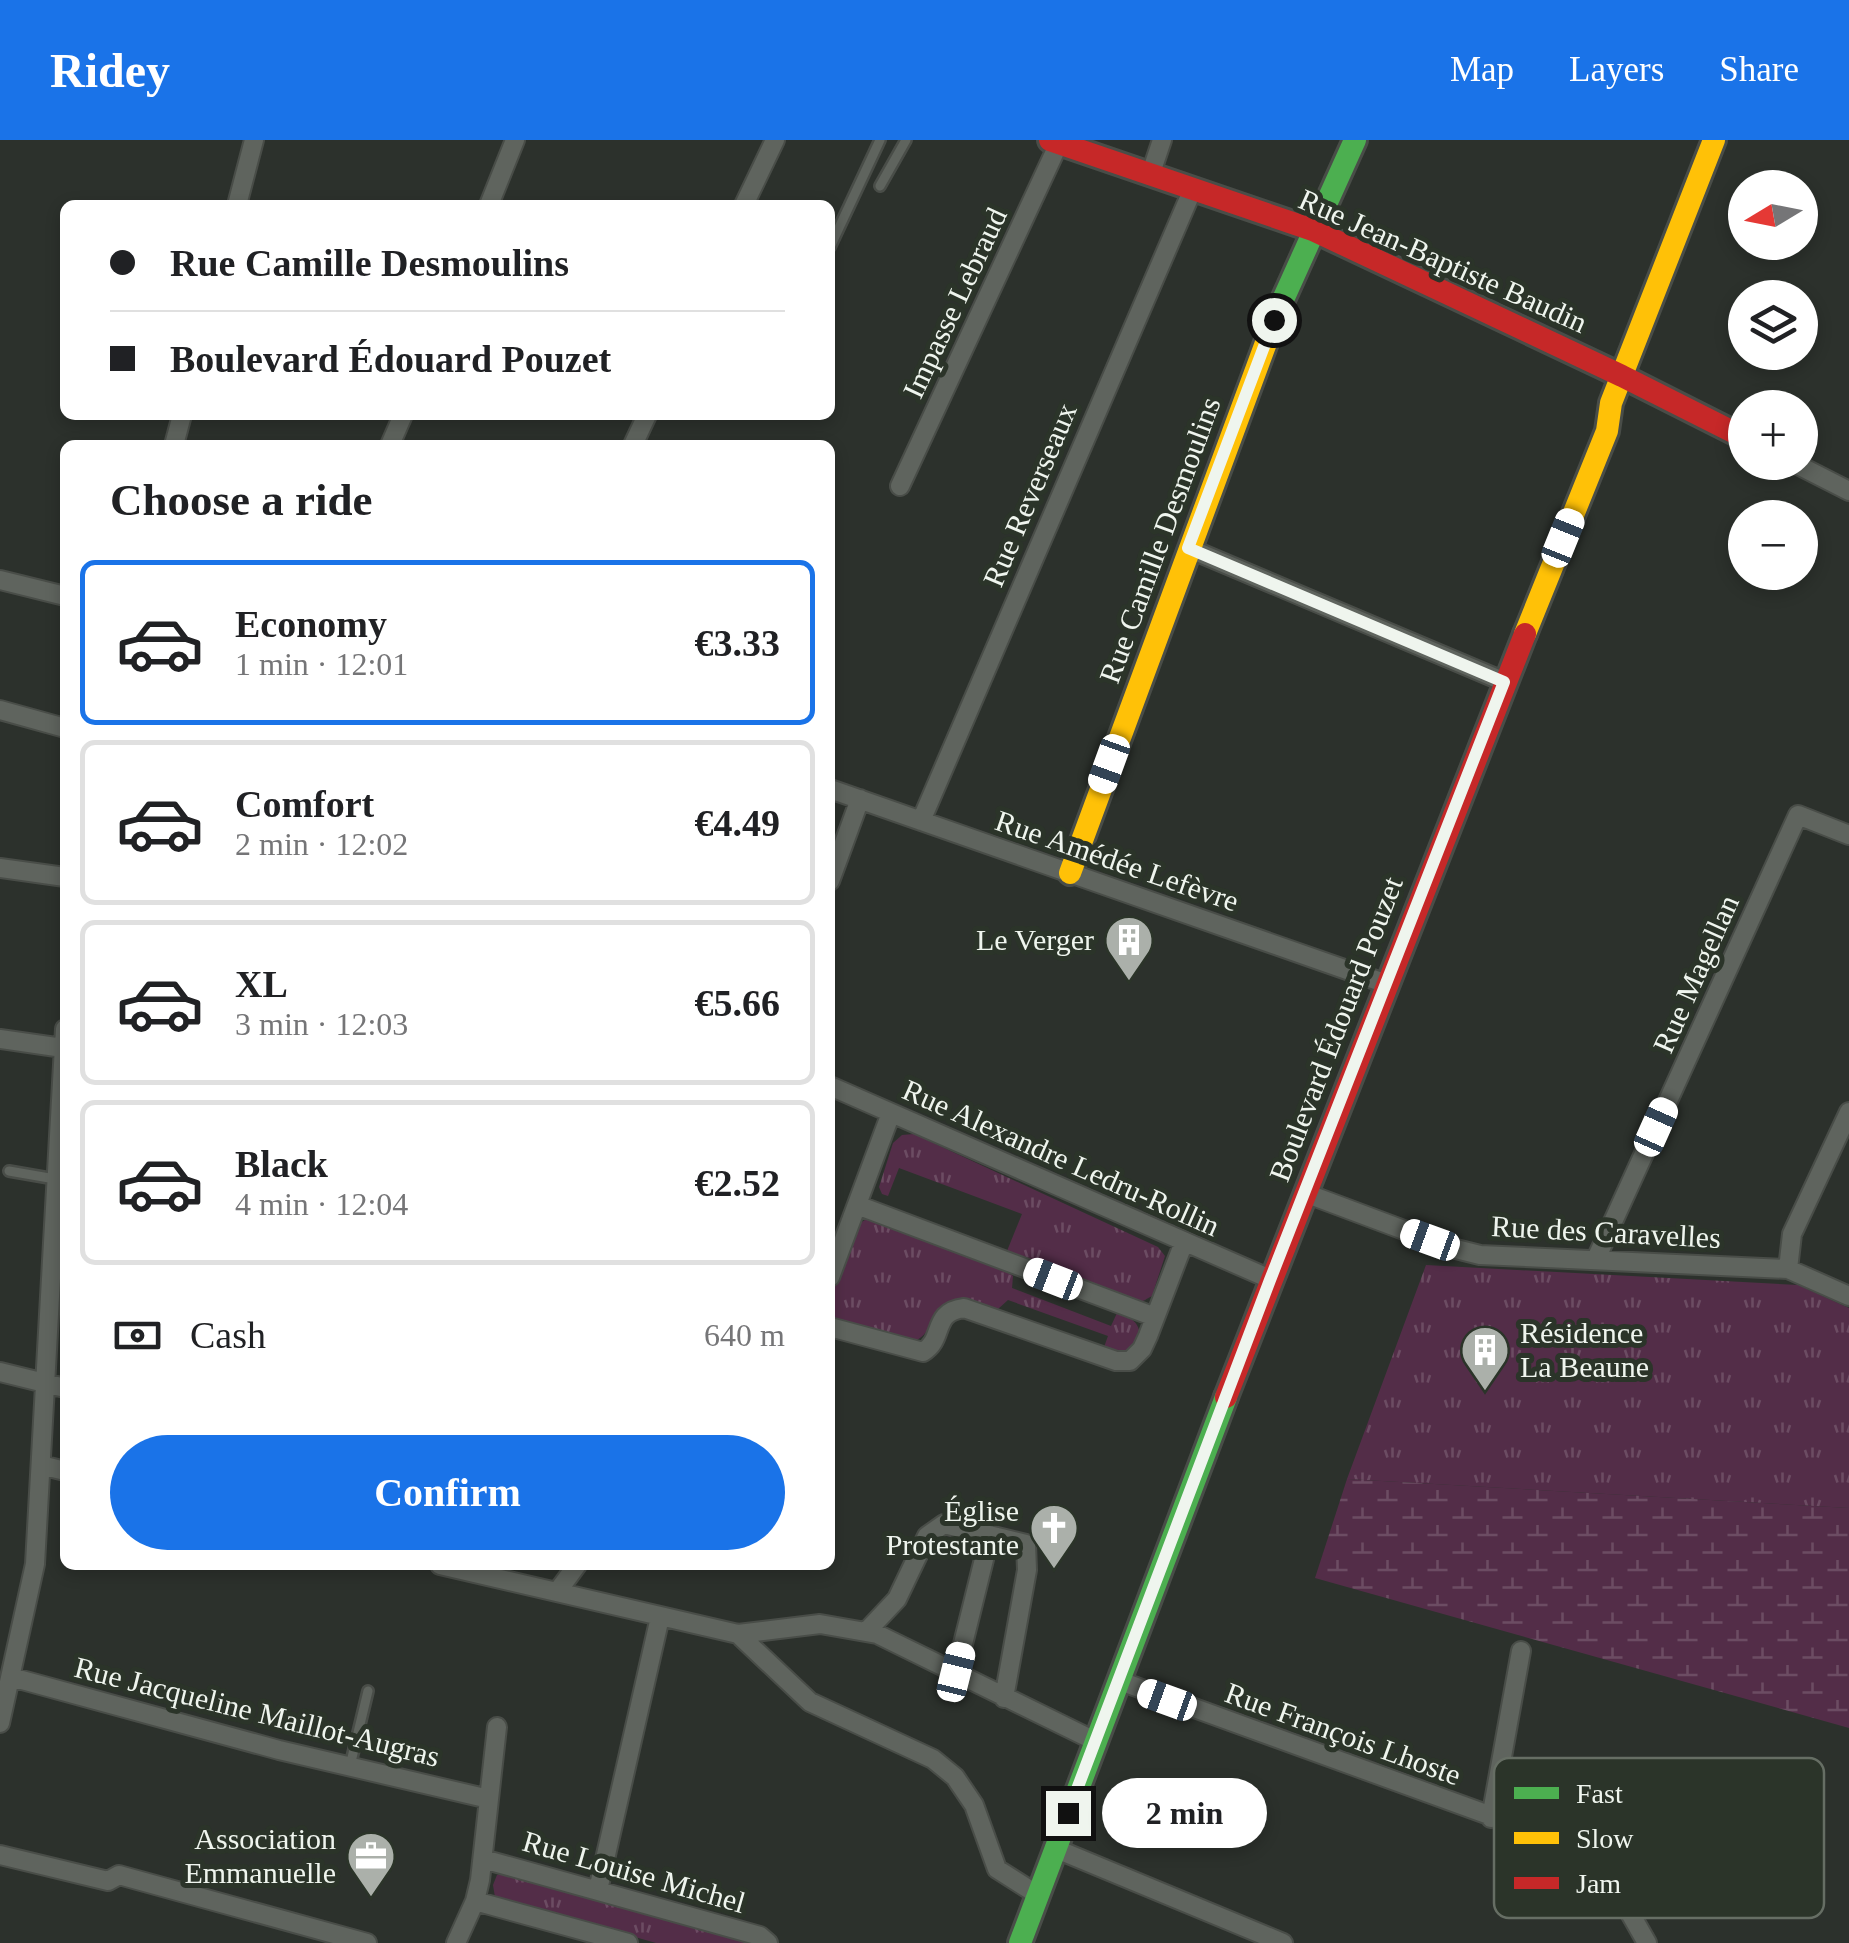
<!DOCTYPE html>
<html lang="en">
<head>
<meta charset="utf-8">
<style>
	body { margin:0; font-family:Georgia,serif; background:#f6f6f6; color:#202124; height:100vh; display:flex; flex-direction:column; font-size:38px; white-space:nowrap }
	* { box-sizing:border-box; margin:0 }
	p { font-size:32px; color:#757577 }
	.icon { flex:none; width:55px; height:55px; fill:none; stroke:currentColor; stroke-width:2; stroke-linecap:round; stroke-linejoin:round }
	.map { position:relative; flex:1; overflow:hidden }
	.panel { position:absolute; left:60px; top:300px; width:775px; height:1130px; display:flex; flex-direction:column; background:#fff; border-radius:15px; box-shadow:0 5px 15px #0003 }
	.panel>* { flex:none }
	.hud { position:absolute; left:60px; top:60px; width:775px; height:220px; border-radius:15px; box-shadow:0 5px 15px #0003; display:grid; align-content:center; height:220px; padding:0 50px; background:#fff }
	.needle { width:65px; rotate:260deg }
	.controls { position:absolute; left:1728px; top:30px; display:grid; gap:20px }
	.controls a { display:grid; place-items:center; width:90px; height:90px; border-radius:50%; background:#fff; box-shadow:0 5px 15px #0003; font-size:50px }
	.end { position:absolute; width:45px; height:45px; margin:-22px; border:12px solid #eff5ee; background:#111; box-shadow:0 0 0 5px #111 }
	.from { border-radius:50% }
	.bubble { position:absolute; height:70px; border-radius:35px; background:#fff; box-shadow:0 5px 15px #0003; font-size:32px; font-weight:800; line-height:70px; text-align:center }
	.car { position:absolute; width:30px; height:60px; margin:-30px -15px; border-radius:12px; box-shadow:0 0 8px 2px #0007; background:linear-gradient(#fff 24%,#345 0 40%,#fff 0 76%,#345 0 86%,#fff 0) }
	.hud b { display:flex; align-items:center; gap:35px; height:95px; font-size:38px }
	.hud b+b { border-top:2px solid #e0e0e0 }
	.hud i { width:25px; height:25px; background:#202124 }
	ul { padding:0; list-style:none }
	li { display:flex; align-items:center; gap:30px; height:165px; margin:0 20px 15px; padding:0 30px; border:5px solid #e0e0e0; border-radius:15px }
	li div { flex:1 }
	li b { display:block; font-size:38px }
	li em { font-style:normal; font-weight:800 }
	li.current { border-color:#1a73e8 }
	li>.icon { width:90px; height:90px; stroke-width:1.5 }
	h2 { padding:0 50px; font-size:45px; line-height:120px }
	.pay { display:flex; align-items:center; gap:25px; height:110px; padding:0 50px; font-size:38px }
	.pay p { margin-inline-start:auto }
	.cta { display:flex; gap:20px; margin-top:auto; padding:20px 50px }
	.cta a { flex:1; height:115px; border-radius:60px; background:#1a73e8; color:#fff; font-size:40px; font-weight:800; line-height:115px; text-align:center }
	header { display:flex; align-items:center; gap:60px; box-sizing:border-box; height:140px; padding:0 50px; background:#1a73e8; color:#fff }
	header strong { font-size:48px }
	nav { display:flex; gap:55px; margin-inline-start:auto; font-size:35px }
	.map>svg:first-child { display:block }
</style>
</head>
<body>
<header>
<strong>Ridey</strong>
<nav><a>Map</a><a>Layers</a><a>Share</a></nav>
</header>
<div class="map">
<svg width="1849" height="1803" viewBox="0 0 1849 1803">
	<defs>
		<pattern id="grass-tufts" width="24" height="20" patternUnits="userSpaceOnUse" patternTransform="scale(2.5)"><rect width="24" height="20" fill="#532d48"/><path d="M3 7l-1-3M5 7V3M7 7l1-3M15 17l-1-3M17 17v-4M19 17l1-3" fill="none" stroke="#6c4c63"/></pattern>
		<pattern id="wetland-marsh" width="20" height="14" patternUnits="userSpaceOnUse" patternTransform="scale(2.5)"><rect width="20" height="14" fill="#532d48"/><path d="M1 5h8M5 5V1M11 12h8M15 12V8" fill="none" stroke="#6c4c63"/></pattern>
	</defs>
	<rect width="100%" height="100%" fill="#2c312c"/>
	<path fill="url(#grass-tufts)" d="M914,994L1158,1107L1165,1116L1152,1156L1141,1162L1135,1161L1007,1111L1022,1074L899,1028L888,1056L882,1054L879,1047L893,1003L902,995Z
		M865,1080H878L1007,1131L1013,1136L1012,1148L1111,1186L1117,1173C1129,1177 1138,1180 1140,1194L1129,1214L1103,1210L1108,1196L1008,1160L998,1169L951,1163C932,1172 932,1196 912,1202L833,1179C821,1153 848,1110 857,1085Z
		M1426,1125L1798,1145L1849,1168V1368L1347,1339Z
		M506,1733L757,1803H656L495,1757L493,1745L497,1735Z"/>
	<path fill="url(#wetland-marsh)" d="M1347,1339L1849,1368V1588L1315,1438Z"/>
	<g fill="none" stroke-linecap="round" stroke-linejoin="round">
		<g stroke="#494d48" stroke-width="14">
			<path id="lane" d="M880,46L906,0
				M830,107L880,0
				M9,1031L55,1039
				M350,1626L368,1551"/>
		</g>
		<g stroke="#494d48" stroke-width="22">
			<path id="street" d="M1150,36L1162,0
				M237,65L254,0
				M489,65L515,0
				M744,65L775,0
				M174,305L182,275
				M390,305L403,275
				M633,305L647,275
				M1792,322L1849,351
				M900,346L1059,3
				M1188,408L1505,542
				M0,440L65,456
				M0,570L65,588
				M830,649L1387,844
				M921,681L1192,51
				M0,728L65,737
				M830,741L860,659
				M0,899L63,908
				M830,946L1270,1139
				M1305,1053L1452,1108L1480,1115L1788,1129L1849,1156
				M857,1065L1155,1177
				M1596,1119L1798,675L1849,695
				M1788,1129L1792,1094L1849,972
				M830,1137L891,973
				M830,1187L923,1212C945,1199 931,1172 964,1168L1116,1221H1130L1142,1209L1148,1196L1184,1102
				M0,1232L65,1248
				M41,1325L65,1331
				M440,1425L738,1494L810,1562L933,1619L955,1637L974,1665L997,1729L1038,1755
				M557,1452L577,1425
				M866,1492L897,1459L927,1396L944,1384L1026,1404L1027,1430L1004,1558
				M738,1494L820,1484L877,1494L1097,1602
				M956,1532L990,1395
				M11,1537L279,1610L489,1659
				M1120,1541L1588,1711L1601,1722L1647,1803
				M0,1583L35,1424L65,889
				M1491,1678L1521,1511
				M1054,1708L1283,1803
				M0,1715L108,1741L119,1735L367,1803
				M483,1719L760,1796L768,1803
				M598,1750L660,1477
				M475,1761L628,1803
				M456,1803L475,1761L480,1740L497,1587"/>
		</g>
		<g stroke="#494d48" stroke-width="28">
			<path id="fast" d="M1277,173L1355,0
				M1020,1803L1226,1257"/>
		</g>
		<g stroke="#494d48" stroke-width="28">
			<path id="slow" d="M1525,494L1607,291L1611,263L1714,0
				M1070,733L1277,173"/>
		</g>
		<g stroke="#494d48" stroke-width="28">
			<path id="jam" d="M1050,0L1313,90L1622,236L1745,298
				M1226,1257L1525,494"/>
		</g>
		<use href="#lane" stroke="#5f645e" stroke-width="9"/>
		<use href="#street" stroke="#5f645e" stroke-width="18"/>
		<use href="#fast" stroke="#4caf50" stroke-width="22"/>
		<use href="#slow" stroke="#ffc107" stroke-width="22"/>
		<use href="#jam" stroke="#c62828" stroke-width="22"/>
	</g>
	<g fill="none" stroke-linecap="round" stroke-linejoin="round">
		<path stroke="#eff5ee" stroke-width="12" d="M1068,1673L1270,1140L1504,542L1188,408L1274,180"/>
	</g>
	<defs>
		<g id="building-pin" transform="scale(2.5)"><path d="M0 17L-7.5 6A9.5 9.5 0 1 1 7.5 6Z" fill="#abb0aa" stroke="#2b3429"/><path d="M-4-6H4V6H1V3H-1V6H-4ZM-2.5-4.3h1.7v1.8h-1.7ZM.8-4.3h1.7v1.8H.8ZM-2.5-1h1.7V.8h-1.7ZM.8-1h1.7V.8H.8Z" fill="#fff"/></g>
		<g id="church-pin" transform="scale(2.5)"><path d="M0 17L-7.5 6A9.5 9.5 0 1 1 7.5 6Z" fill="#abb0aa" stroke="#2b3429"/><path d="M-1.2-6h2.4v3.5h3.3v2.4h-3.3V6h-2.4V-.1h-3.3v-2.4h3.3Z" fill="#fff"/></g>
		<g id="office-pin" transform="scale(2.5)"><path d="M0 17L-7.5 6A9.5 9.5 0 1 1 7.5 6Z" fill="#abb0aa" stroke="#2b3429"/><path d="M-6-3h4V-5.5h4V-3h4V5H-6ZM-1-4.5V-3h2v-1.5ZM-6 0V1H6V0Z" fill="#fff"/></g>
	</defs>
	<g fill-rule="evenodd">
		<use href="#building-pin" x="1129" y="800"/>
		<use href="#building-pin" x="1485" y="1210"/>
		<use href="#church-pin" x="1054" y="1388"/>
		<use href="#office-pin" x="371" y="1716"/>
	</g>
	<g text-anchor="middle" stroke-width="10" stroke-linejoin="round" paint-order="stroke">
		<g font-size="30" fill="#eff5ee" stroke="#2b3429">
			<text transform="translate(1443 121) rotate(24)" y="10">Rue Jean-Baptiste Baudin</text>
			<text transform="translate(955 163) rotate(-65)" y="10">Impasse Lebraud</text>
			<text transform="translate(1030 355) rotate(-67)" y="10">Rue Reverseaux</text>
			<text transform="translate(1160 400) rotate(-70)" y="10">Rue Camille Desmoulins</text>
			<text transform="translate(1117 721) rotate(19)" y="10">Rue Amédée Lefèvre</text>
			<text transform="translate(1696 834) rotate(-66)" y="10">Rue Magellan</text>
			<text transform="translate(1336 889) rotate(-69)" y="10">Boulevard Édouard Pouzet</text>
			<text transform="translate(1061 1018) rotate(24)" y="10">Rue Alexandre Ledru-Rollin</text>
			<text transform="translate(1606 1092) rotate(3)" y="10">Rue des Caravelles</text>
			<text transform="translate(257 1572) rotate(14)" y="10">Rue Jacqueline Maillot-Augras</text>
			<text transform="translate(1343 1594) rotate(20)" y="10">Rue François Lhoste</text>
			<text transform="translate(634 1732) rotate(16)" y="10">Rue Louise Michel</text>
		</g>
		<g font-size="30" fill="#eff5ee" stroke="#2b3429" text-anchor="end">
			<text x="1094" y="810">Le Verger</text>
			<text x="1520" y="1203" text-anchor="start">Résidence<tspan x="1520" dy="34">La Beaune</tspan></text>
			<text x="1019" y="1381">Église<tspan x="1019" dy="34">Protestante</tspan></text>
			<text x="336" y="1709">Association<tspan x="336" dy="34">Emmanuelle</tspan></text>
		</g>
	</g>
	<rect x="1494" y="1618" width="330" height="160" rx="15" fill="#2b3429" stroke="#666e64" stroke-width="2.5"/>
	<rect x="1514" y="1647" width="45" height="12" fill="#4caf50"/>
	<rect x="1514" y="1692" width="45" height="12" fill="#ffc107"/>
	<rect x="1514" y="1737" width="45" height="12" fill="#c62828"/>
	<g font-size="28" fill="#eff5ee">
		<text x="1576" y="1663">Fast</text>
		<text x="1576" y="1708">Slow</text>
		<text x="1576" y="1753">Jam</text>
	</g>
</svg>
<div class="controls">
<a><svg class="needle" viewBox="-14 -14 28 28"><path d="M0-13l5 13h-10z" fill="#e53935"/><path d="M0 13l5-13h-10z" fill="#757577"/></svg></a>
<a><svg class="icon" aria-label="layers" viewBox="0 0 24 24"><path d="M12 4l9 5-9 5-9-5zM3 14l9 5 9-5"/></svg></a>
<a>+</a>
<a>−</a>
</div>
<i class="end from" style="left:1274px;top:180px"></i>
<i class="end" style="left:1068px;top:1673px"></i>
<div class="bubble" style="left:1102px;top:1638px;width:165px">2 min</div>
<i class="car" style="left:1563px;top:398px;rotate:22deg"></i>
<i class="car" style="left:1109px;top:624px;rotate:200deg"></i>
<i class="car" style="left:1656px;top:987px;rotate:24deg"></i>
<i class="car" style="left:1430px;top:1100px;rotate:290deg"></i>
<i class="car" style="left:1053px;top:1139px;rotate:291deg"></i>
<i class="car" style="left:956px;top:1532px;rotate:14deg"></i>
<i class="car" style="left:1167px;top:1560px;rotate:290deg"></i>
<div class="hud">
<b><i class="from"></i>Rue Camille Desmoulins</b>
<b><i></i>Boulevard Édouard Pouzet</b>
</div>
<section class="panel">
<h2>Choose a ride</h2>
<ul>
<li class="current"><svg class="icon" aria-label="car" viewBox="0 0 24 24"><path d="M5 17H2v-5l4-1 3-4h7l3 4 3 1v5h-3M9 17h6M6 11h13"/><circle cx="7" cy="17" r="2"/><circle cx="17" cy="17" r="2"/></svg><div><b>Economy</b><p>1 min · 12:01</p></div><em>€3.33</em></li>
<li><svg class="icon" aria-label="car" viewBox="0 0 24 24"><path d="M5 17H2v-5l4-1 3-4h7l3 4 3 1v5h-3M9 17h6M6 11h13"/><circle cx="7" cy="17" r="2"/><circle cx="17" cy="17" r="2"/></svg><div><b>Comfort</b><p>2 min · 12:02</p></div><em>€4.49</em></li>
<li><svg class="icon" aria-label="car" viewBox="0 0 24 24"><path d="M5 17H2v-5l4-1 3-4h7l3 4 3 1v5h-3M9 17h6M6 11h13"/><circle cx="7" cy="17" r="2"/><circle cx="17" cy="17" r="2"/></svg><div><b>XL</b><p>3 min · 12:03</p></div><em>€5.66</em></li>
<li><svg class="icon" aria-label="car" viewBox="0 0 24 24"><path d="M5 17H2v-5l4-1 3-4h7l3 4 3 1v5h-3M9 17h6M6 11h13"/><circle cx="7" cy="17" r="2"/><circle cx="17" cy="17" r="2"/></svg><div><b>Black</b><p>4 min · 12:04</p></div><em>€2.52</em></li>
</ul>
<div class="pay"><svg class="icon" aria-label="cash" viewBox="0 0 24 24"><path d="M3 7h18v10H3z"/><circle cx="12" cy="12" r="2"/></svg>Cash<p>640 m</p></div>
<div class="cta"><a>Confirm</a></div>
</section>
</div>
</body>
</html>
